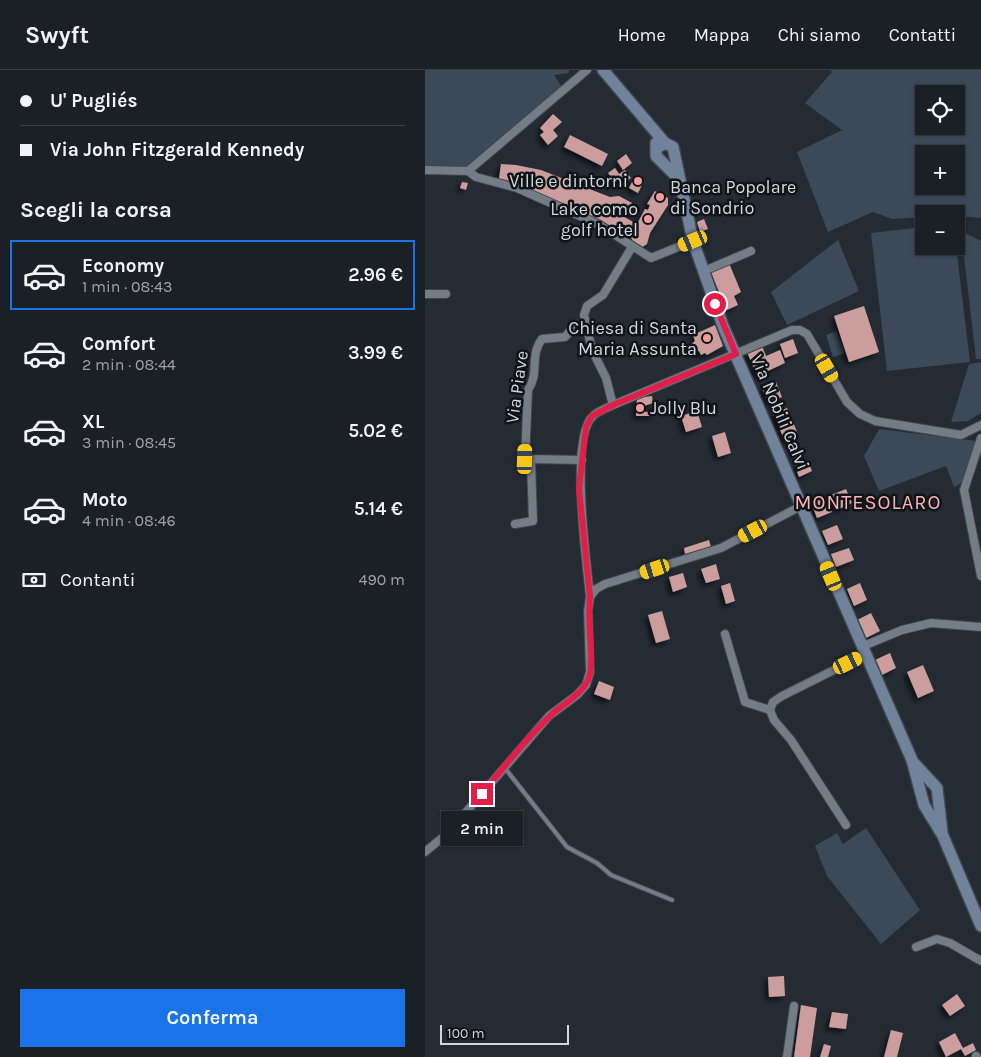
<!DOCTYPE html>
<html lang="it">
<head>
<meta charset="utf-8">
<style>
	body { margin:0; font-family:Karla,sans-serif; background:#282d32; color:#f1f3f6; height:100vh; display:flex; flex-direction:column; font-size:19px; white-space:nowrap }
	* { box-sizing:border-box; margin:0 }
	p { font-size:16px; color:#a0a3a7 }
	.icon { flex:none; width:28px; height:28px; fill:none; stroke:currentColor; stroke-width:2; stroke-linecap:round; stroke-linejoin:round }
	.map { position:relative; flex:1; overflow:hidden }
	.panel { display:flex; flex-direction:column; background:#1b2026; width:425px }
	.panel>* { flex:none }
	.hud { display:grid; align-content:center; height:110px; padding:0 20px; background:#1b2026 }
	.tools { position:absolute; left:490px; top:15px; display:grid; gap:10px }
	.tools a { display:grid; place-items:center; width:50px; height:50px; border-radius:0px; background:#1b2026; box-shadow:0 1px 4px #0004,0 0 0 1px #393e43; font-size:25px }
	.scale { position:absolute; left:15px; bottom:12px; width:129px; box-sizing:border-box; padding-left:5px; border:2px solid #d2d7dc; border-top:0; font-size:14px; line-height:18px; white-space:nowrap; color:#d2d7dc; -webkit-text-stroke:4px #101317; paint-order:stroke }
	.end { position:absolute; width:22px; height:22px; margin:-11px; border:6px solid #e11d48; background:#fff; box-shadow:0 0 0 2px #fff }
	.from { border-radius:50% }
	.bubble { position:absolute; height:35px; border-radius:0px; background:#1b2026; box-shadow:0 1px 4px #0004,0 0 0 1px #393e43; font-size:16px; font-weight:600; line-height:35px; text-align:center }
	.car { position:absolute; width:15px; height:30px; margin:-15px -8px; border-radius:6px; box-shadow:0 0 4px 1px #0007; background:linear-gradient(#f5c518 24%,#345 0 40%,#f5c518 0 76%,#345 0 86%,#f5c518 0) }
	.hud b { display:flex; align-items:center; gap:18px; height:48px; font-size:19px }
	.hud b+b { border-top:1px solid #393e43 }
	.hud i { width:12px; height:12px; background:#f1f3f6 }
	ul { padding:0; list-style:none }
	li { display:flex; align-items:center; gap:15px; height:70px; margin:0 10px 8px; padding:0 10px; border:2px solid transparent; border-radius:0px }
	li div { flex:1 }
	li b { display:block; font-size:19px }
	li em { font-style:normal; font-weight:600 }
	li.active { border-color:#1a73e8 }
	li>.icon { width:45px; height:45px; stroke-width:1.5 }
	h2 { padding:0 20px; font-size:22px; line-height:60px }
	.pay { display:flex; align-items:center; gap:12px; height:55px; padding:0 20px; font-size:19px }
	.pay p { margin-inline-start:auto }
	.cta { display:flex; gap:10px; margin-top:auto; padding:10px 20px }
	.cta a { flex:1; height:58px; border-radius:0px; background:#1a73e8; color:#fff; font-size:20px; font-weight:600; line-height:58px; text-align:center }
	header { display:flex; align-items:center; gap:30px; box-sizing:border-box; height:70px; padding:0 25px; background:#1b2026; border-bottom:1px solid #393e43 }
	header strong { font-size:24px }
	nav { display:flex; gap:28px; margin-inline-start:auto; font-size:18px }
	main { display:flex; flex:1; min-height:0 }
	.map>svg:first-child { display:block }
</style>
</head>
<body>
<header>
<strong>Swyft</strong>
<nav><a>Home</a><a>Mappa</a><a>Chi siamo</a><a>Contatti</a></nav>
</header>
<main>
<section class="panel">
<div class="hud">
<b><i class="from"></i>U' Pugliés</b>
<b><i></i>Via John Fitzgerald Kennedy</b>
</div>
<h2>Scegli la corsa</h2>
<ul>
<li class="active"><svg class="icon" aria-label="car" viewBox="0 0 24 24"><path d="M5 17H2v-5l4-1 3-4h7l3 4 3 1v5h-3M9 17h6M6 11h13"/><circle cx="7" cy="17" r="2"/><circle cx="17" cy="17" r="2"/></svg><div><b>Economy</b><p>1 min · 08:43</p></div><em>2.96 €</em></li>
<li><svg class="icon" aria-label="car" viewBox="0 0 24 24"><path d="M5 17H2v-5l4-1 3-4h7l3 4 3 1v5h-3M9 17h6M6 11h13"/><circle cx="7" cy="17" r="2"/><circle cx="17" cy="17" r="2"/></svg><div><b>Comfort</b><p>2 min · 08:44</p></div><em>3.99 €</em></li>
<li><svg class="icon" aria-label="car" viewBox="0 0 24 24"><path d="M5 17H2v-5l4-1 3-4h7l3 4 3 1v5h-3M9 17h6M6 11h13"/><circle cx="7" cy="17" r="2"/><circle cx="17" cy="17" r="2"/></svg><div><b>XL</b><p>3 min · 08:45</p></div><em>5.02 €</em></li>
<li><svg class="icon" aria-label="car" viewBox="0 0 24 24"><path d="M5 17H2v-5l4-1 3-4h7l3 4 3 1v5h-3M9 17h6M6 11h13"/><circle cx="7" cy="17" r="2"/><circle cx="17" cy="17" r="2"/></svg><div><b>Moto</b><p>4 min · 08:46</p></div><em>5.14 €</em></li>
</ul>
<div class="pay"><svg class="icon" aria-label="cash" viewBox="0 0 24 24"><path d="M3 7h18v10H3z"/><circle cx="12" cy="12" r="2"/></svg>Contanti<p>490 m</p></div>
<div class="cta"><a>Conferma</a></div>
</section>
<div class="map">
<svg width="556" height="987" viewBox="0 0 556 987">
	<defs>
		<filter id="shadow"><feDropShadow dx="-3.5" dy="3.5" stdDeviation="2.5" flood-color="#0009"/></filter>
	</defs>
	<rect width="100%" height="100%" fill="#242b33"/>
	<path fill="#3c4959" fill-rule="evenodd" d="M0,0H144V3L129,5L139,20L39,100L0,101Z
		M405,0H556V148L531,146V144H499V147L467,149L448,142L403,162L372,82L417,60L380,33L407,2ZM499,24H531V56H499ZM499,84H531V116H499Z
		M499,157V176H531L545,292L462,301L446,163Z
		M536,161L556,171V289H551Z
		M413,170L434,221L362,255L346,222Z
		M412,261L420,283L408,287L401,265Z
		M556,292V343L543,351L526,352L544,294Z
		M454,359L552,371L538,412L529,417L521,396L454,421L439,386Z
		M441,758L495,840L456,874L402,806L390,776L412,763L418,774Z"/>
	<path fill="#cb9e9d" filter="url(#shadow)" d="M128,44L137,52L128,60L133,66L123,75L115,65L119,62L115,58Z
		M145,65L183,84L177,96L139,77Z
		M201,84L207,93L198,100L192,91Z
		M76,94L91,95L116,100L185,127L194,126L207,133L201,148L212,154L220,139L223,140L225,135L222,134L230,121L243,128V135L225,163L222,174L216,178L207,173V169L200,164L74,109Z
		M190,98L194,104L200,100L206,108L197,115L191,107L188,109L183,103Z
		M209,108L218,113L213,123L204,118Z
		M37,112L43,113L41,120L35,118Z
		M279,149L283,159L275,162L272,152Z
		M304,193L316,222L309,226L313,235L302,240L285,201Z
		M439,236L454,282L424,292L409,246Z
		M290,255L298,276L282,285L280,283L276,285L274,281L266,282L263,277L270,271L268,265Z
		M368,269L373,283L360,288L355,274Z
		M337,276L341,286L355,280L360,293L332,306L322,282Z
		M351,312L357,327L343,333L337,318Z
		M227,326L228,333L219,336L220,342L229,341V346H211L212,328Z
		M362,338L373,364L360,371L348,344Z
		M272,341L277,357L261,362L256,346Z
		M300,362L306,383L293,387L287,366Z
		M383,391L387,401L374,407L370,396Z
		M421,419L427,433L412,440L406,425Z
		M400,427L407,442L392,448L386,432Z
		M412,455L418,469L403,475L397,461Z
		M284,470L286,477L260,484L259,478Z
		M424,478L429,490L411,497L406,484Z
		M291,494L295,509L281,513L276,499Z
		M258,503L262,517L248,522L244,507Z
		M305,513L310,531L301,534L296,516Z
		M435,513L442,530L429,536L422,519Z
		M237,541L245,569L231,573L223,545Z
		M446,543L455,561L441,568L432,550Z
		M465,583L471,598L457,605L450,590Z
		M498,595L509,621L493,628L482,602Z
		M174,611L189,617L185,630L169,624Z
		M359,906L360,926L344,927L343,907Z
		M532,924L540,936L525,946L517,935Z
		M376,935L392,938L385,987H369Z
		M407,942L423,944L421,959L404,957Z
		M466,960L478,963L472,987H459Z
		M530,963L538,978L548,973L551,980L540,986L536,979L521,987L514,972Z
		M399,974L406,976L403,987H395Z"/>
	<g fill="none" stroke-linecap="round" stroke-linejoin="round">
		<g stroke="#40464d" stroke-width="6">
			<path id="lane" d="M79,697L142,777L172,793L186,805L247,830"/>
		</g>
		<g stroke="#40464d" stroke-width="10">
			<path id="street" d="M0,100L43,101L162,0
				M43,101L51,107L92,118L173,154L226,188L268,171
				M279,201L326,181
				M0,224H21
				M188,335L181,308L167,280L159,245L162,236L178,225L207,177
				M556,368L539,420L556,506
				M102,389L157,390
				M90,454L108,451L106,392L100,389L103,320C115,303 104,286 117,269L140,267L150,255L160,254
				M165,527L171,519L180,514L296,478L376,436
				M300,564L320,632L345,640
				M436,577L477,560L506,553L556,557
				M345,640L349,650L366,670L421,755
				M345,640L348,632L357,626L439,585
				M0,782L23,763L124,646L152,625L161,615L165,602L163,541L165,527C162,495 144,367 168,346C173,341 182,338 188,335L367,260H375L382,264L422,332L435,344L450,351L536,365L556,355
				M491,877L512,869L525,873L556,891
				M551,986L552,987
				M362,987L369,936"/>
		</g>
		<g stroke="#40464d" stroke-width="14">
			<path id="secondary" d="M178,0L240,73
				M231,73V86L253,108
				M231,79L240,73L248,77L268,171L298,256L487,690L499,735L518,766L556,856
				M488,692L512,718L517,762"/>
		</g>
		<use href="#lane" stroke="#747c86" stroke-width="4"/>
		<use href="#street" stroke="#747c86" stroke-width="8"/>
		<use href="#secondary" stroke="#70839b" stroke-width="11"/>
	</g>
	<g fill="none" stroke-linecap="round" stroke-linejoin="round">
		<path stroke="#e11d48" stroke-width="6" d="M57,724C78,698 99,671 123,648C137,633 159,626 165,604C169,585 162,551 165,527L154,419L161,357L167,346L188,335L311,284L290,234"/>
	</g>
	<g fill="#f59b9c" stroke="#101317" stroke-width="2">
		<circle cx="213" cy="111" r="5"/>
		<circle cx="235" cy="127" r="5"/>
		<circle cx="223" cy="149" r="5"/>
		<circle cx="282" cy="268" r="5"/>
		<circle cx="215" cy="338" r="5"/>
	</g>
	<g text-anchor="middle" stroke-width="5" stroke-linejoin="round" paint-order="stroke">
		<g font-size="18" fill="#d2d7dc" stroke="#101317" text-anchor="end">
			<text x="203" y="117">Ville e dintorni</text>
			<text x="245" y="123" text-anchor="start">Banca Popolare<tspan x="245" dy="21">di Sondrio</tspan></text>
			<text x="213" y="145">Lake como<tspan x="213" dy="21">golf hotel</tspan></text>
			<text x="272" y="264">Chiesa di Santa<tspan x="272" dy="21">Maria Assunta</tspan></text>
			<text x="225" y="344" text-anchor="start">Jolly Blu</text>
		</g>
		<g font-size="18" fill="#d2d7dc" stroke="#101317">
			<text transform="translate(92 317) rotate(-82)" y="6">Via Piave</text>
			<text transform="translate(355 342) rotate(67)" y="6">Via Nobili Calvi</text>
		</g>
		<g font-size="20" letter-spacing="1" fill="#fab5b5" stroke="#101317">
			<text x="443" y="439">MONTESOLARO</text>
		</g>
	</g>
</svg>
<div class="tools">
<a><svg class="icon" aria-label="locate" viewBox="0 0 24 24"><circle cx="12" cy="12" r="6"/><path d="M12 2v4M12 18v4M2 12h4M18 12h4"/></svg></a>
<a>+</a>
<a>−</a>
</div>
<div class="scale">100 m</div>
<i class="end from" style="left:290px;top:234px"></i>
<i class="end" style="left:57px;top:724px"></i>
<div class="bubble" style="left:16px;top:741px;width:82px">2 min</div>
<i class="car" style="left:268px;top:171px;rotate:248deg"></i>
<i class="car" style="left:402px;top:298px;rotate:150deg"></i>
<i class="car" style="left:100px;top:389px;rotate:2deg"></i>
<i class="car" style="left:328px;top:461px;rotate:242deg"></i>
<i class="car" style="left:230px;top:499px;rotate:252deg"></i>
<i class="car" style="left:406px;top:506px;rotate:337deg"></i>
<i class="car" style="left:423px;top:593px;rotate:64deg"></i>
</div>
</main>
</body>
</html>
